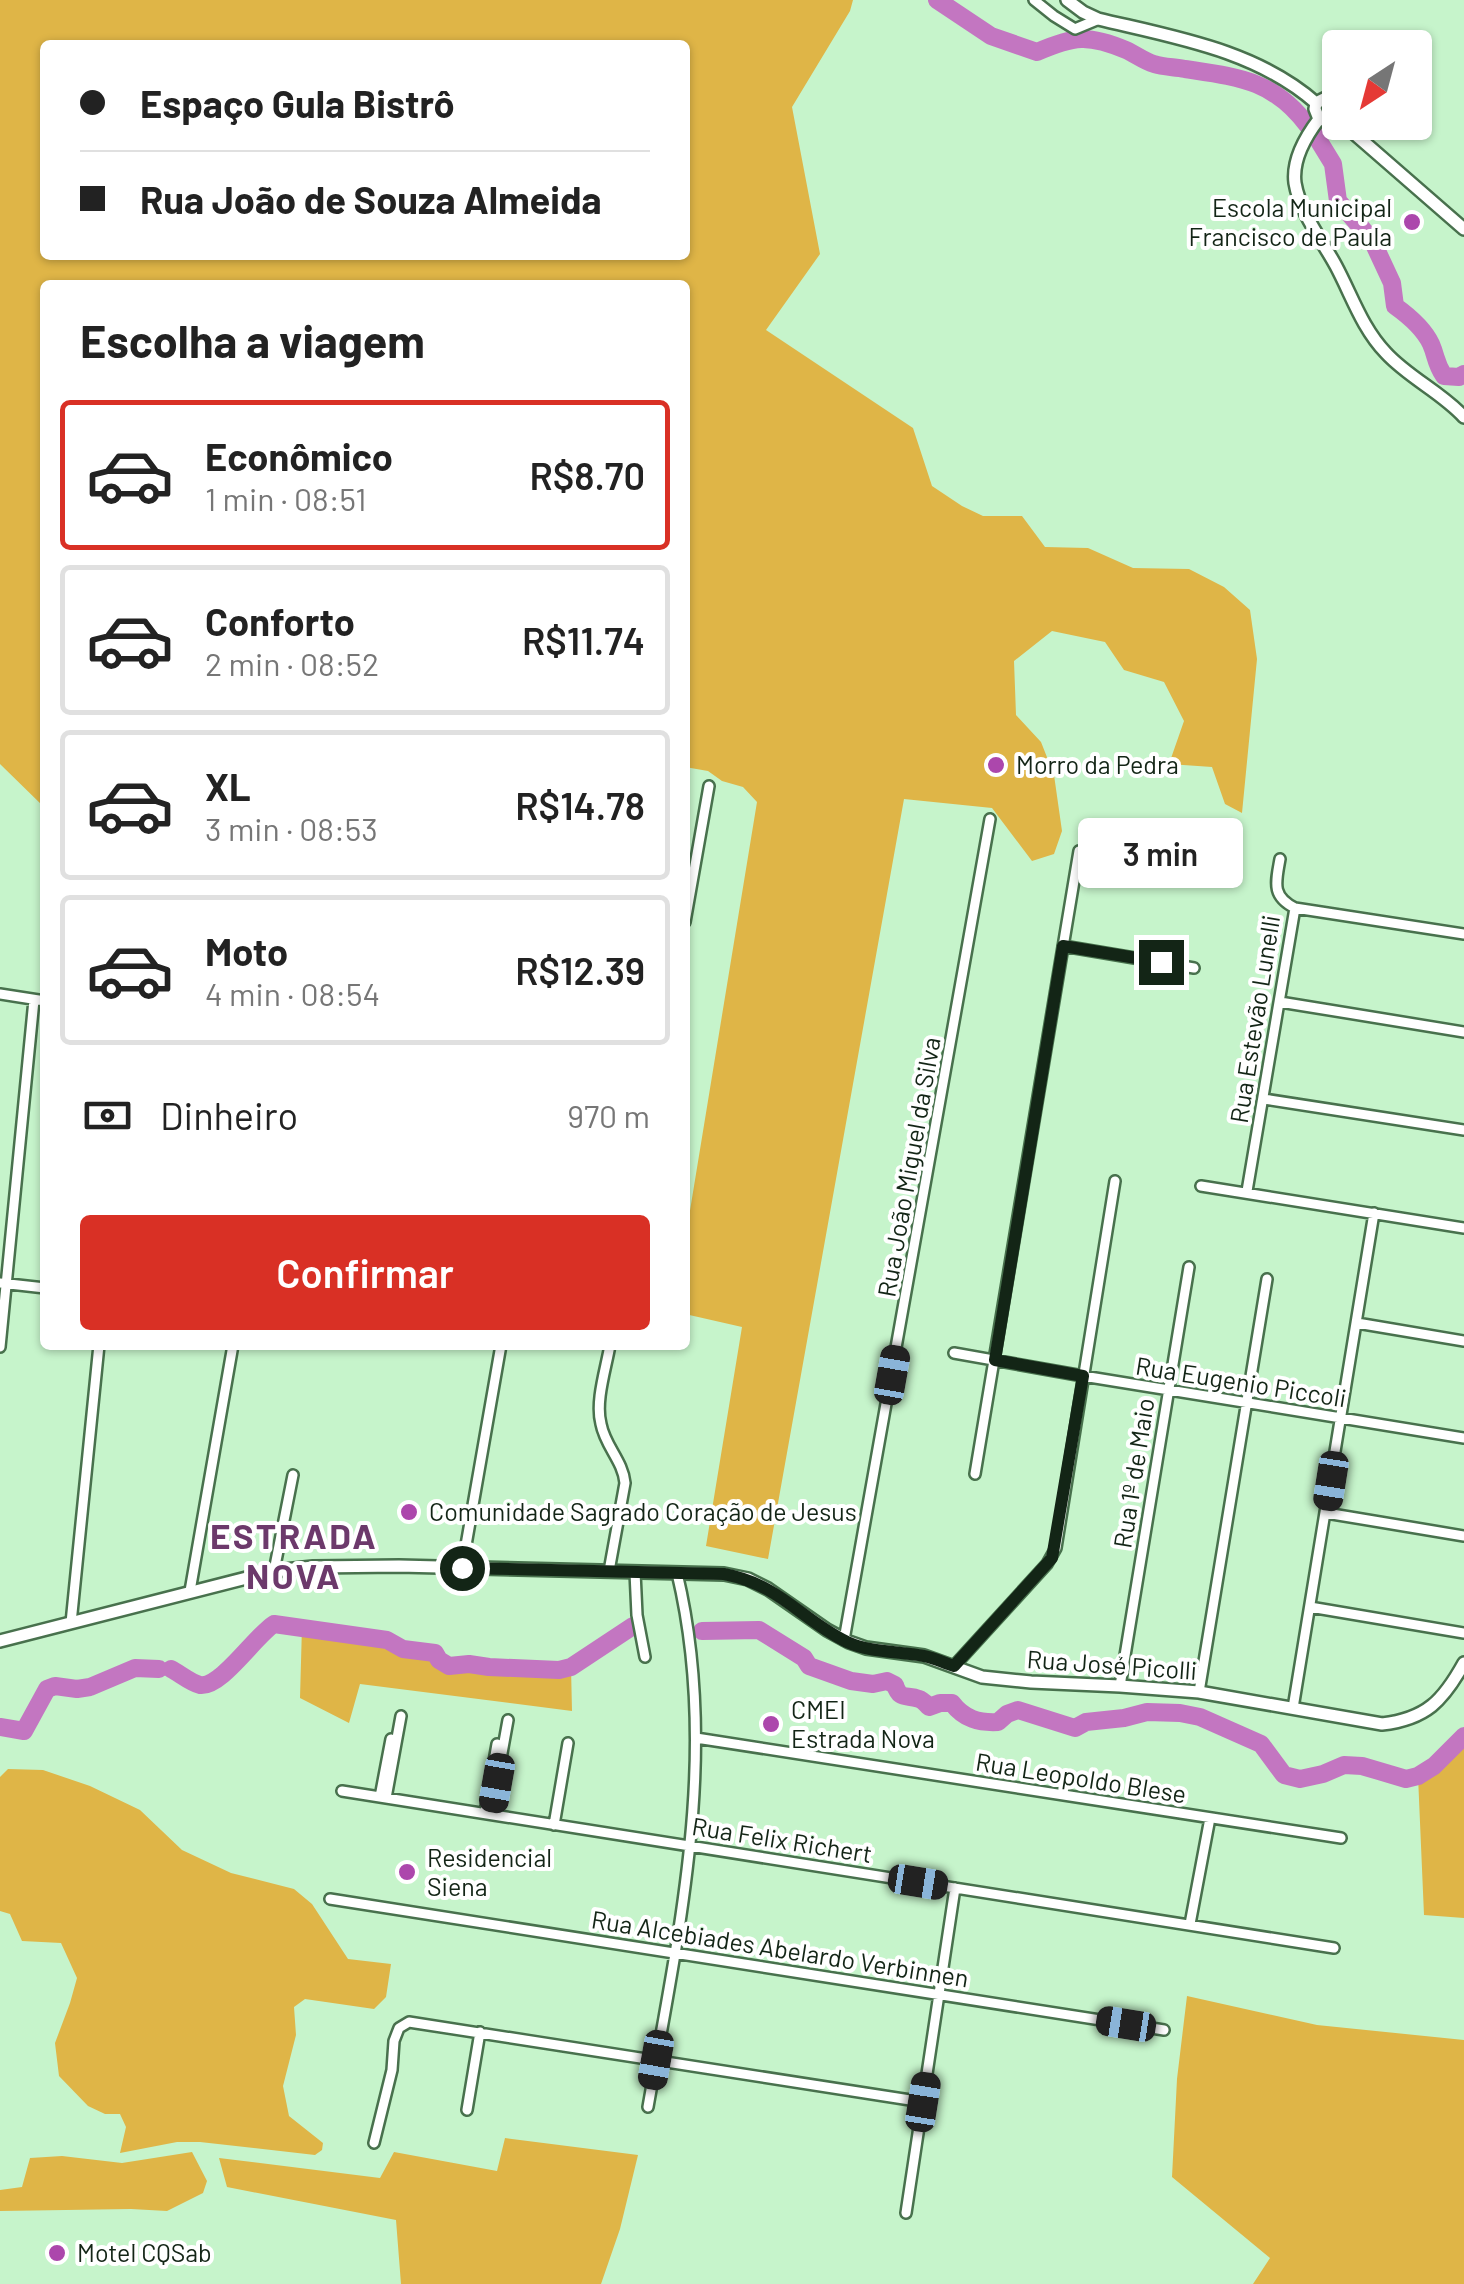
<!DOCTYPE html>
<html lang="pt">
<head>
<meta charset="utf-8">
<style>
	body { margin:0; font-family:Barlow,sans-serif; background:#f2f2f2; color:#222; height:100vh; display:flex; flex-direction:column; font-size:38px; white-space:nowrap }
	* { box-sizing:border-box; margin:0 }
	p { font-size:32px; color:#767676 }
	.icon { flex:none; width:55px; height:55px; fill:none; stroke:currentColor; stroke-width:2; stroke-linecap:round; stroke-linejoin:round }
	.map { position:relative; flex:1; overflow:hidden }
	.side { position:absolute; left:40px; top:280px; width:650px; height:1070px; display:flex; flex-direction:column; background:#fff; border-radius:10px; box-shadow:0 2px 8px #0004 }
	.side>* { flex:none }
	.top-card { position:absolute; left:40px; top:40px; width:650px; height:220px; border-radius:10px; box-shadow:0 2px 8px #0004; display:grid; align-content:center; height:220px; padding:0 40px; background:#fff }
	.needle { width:65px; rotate:216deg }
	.buttons { position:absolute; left:1322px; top:30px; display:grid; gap:20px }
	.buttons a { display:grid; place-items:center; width:110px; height:110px; border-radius:10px; background:#fff; box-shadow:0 2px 8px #0004; font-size:50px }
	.end { position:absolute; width:45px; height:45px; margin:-22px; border:12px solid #132516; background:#fff; box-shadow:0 0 0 5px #fff }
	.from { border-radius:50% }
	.bubble { position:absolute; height:70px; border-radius:10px; background:#fff; box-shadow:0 2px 8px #0004; font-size:32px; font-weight:600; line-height:70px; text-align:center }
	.car { position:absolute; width:30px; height:60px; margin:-30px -15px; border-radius:12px; box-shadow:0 0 8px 2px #0007; background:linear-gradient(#222 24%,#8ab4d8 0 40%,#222 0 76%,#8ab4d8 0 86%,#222 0) }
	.top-card b { display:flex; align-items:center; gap:35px; height:95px; font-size:38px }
	.top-card b+b { border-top:2px solid #e0e0e0 }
	.top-card i { width:25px; height:25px; background:#222 }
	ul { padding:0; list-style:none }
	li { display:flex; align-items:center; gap:30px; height:150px; margin:0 20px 15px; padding:0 20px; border:5px solid #e0e0e0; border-radius:10px }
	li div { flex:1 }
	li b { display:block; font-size:38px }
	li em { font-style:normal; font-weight:600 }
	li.current { border-color:#d93025 }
	li>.icon { width:90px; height:90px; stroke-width:1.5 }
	h2 { padding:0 40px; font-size:45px; line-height:120px }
	.pay { display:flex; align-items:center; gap:25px; height:110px; padding:0 40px; font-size:38px }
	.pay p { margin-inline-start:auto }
	.primary-button { display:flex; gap:20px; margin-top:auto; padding:20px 40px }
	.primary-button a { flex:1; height:115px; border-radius:10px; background:#d93025; color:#fff; font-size:40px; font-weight:600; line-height:115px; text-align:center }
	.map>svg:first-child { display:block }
</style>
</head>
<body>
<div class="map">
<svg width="1464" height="2284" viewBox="0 0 1464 2284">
	<rect width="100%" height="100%" fill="#c6f4cb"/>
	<path fill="#dfb547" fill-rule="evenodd" d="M0,0H853L850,11L792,107L820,254L766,330L913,428L932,486L962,506L983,516H1022L1045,547L1088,548L1133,568L1189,569L1224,587L1250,610L1257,659L1242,813L1225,804L1212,767L1169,764L1184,721L1164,682L1124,670L1105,642L1052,631L1014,661L1016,715L1041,742L1054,775L1062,831L1054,854L1032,861L992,808L904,799L768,1559L706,1546L742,1327L685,1314V1241L757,802L743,787L722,781L708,771L685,767V285H45V808L0,764ZM45,45H685V255H45Z
		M302,1626L387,1640L403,1649L435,1653L440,1660L449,1666L469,1664L539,1670L571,1667L572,1711L360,1684L349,1723L300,1698Z
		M1464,1736V1918L1424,1915L1418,1776L1434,1766Z
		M8,1769L43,1770L90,1786L140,1810L182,1850L231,1873L294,1889L312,1904L348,1959L391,1964L386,1997L374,2009L305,1999L294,2007L296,2035L283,2086L289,2116L323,2143L322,2150L315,2155L200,2142H177L120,2153L126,2127L120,2114H105L88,2106L59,2076L55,2043L70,2003L77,1978L61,1943L22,1941L10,1914L0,1911V1777Z
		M1187,1996L1317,2025L1464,2040V2284H1253L1270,2258L1172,2177L1177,2079Z
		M505,2138L638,2155L620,2229L601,2284H401L396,2220L227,2187L219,2158L380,2178L394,2152L497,2171Z
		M192,2152L207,2181L203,2193L167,2211L131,2209L0,2211V2190L22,2187L30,2158L62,2156L122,2163Z"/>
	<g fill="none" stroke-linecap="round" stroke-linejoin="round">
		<path stroke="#c376c1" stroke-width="18" d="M937,0L991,36L1037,52C1074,36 1088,34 1126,50C1135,54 1144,61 1154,64C1163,67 1175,67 1185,69C1238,77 1274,80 1308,126
			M1314,133L1333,164L1338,201L1372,240L1392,283L1395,306C1409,316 1424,329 1431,344C1437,358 1435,362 1444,376L1459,377L1464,374
			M702,1631L759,1630L804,1658L809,1666L851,1681L873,1684L887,1681L895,1685C900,1701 907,1694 919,1699C923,1700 926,1704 929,1707L940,1703H952C964,1719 979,1723 998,1722L1007,1714L1018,1710L1075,1728L1086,1722L1124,1718L1147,1712L1180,1713L1200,1717L1261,1744L1284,1775L1300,1779L1323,1774L1344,1765L1362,1766L1406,1779L1418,1776L1434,1766L1464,1736
			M171,1669C179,1673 191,1683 200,1685C221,1688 255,1636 274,1624L387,1640L403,1649L435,1653L439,1660L449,1666L469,1664L489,1667L559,1670L571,1667L633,1626
			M0,1727L24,1731L47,1689L55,1686L77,1689L90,1687L135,1668L159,1669"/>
		<g stroke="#48714d" stroke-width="14">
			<path id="minor" d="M1034,0L1054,16L1075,29L1099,19
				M1295,908L1464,934
				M685,922L709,786
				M1063,946L1194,968
				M0,994L45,1001
				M1280,1002L1464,1032
				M1264,1099L1464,1130
				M1201,1186L1464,1228
				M1247,1191L1295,908C1271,896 1276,882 1280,859
				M0,1283L45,1288
				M1357,1323L1464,1341
				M0,1347L34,1000
				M954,1353L1083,1376L1464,1438
				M975,1474L1079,851L1209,872
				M1326,1513L1464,1536
				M462,1568L501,1345
				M274,1571L293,1475
				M609,1571L625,1483C623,1461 605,1446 601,1424C595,1401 606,1369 610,1345
				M635,1572L637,1615L645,1657
				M190,1591L233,1345
				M1310,1607L1464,1633
				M71,1623L99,1345
				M844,1640L990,819
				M954,1666L1047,1564L1056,1548L1115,1181
				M1120,1686L1189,1267
				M1199,1692L1267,1279
				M1293,1708L1374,1213
				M696,1738L1341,1838
				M342,1791L1334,1948
				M380,1797L391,1739
				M386,1798L401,1716
				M485,1813L497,1744
				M491,1814L508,1720
				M554,1825L568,1743
				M330,1899L1164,2030
				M1190,1924L1210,1818
				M648,2107C679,1930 720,1752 677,1573
				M467,2110L480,2032
				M374,2143L392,2070L394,2041L399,2028L409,2022L923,2102
				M906,2213L955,1888"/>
		</g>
		<g stroke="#48714d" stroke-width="16">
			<path id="tertiary" d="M1067,0L1083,12L1098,19C1173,37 1256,50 1316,103L1315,109L1319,119L1325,120L1335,117
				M1316,103L1326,98L1333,102L1337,110L1335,117L1340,122
				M1319,119C1306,136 1292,160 1295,183C1300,213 1322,240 1336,266C1352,296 1362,328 1386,353C1409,378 1441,392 1464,417
				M1341,122L1464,229
				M0,1641L274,1571L313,1567L399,1566L724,1574L748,1579L768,1589L827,1630L849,1642L866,1648L924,1656L982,1677L1031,1682L1120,1686L1199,1692L1382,1724C1426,1719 1443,1701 1464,1663"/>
		</g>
		<use href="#minor" stroke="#fff" stroke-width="9"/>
		<use href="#tertiary" stroke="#fff" stroke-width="11"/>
	</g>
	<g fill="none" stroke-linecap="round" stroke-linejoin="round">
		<path stroke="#132516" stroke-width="12" d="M462,1568L724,1574C781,1585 800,1619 847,1642C871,1653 899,1651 924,1656C935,1658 944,1663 954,1666L1052,1558L1083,1376L995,1360L1063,946L1161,962"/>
	</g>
	<g fill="#ac47ac" stroke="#fff" stroke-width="4">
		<circle cx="1412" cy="222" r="10"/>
		<circle cx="996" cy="765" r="10"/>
		<circle cx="409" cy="1512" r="10"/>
		<circle cx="771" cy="1724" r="10"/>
		<circle cx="407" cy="1872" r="10"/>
		<circle cx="57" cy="2253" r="10"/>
	</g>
	<g text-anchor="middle" stroke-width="8" stroke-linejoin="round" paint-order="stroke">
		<g font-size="25" fill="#132516" stroke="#fff" text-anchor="start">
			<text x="1392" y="217" text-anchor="end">Escola Municipal<tspan x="1392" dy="29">Francisco de Paula</tspan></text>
			<text x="1016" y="774">Morro da Pedra</text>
			<text x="429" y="1521">Comunidade Sagrado Coração de Jesus</text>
			<text x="791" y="1719">CMEI<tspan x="791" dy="29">Estrada Nova</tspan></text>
			<text x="427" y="1867">Residencial<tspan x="427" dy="29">Siena</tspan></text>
			<text x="77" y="2262">Motel CQSab</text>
		</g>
		<g font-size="25" fill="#132516" stroke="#fff">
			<text transform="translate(1255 1019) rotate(-81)" y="9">Rua Estevão Lunelli</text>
			<text transform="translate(909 1167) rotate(-80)" y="9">Rua João Miguel da Silva</text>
			<text transform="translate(1241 1382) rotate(9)" y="9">Rua Eugenio Piccoli</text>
			<text transform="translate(1134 1473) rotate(-81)" y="9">Rua 1º de Maio</text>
			<text transform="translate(1112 1665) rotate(4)" y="9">Rua José Picolli</text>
			<text transform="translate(1081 1778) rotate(9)" y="9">Rua Leopoldo Blese</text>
			<text transform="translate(782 1840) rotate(9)" y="9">Rua Felix Richert</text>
			<text transform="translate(780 1949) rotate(9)" y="9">Rua Alcebiades Abelardo Verbinnen</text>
		</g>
		<g font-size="35" font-weight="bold" letter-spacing="2.5" fill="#6c396b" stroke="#fff">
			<text x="294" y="1549">ESTRADA<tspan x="294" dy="40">NOVA</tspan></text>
		</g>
	</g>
</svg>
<div class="buttons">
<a><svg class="needle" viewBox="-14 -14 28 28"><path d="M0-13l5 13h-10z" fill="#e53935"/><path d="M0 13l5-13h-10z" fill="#767676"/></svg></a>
</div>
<i class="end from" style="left:462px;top:1568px"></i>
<i class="end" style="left:1161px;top:962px"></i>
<div class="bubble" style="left:1078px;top:818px;width:165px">3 min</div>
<i class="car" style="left:892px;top:1375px;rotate:10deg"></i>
<i class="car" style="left:1331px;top:1481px;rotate:189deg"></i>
<i class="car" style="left:497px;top:1783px;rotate:190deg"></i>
<i class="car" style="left:918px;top:1882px;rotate:99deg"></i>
<i class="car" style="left:1126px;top:2024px;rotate:279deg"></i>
<i class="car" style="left:656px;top:2060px;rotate:190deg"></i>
<i class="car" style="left:923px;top:2102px;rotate:9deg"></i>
<div class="top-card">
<b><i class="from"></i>Espaço Gula Bistrô</b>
<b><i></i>Rua João de Souza Almeida</b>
</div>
<section class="side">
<h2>Escolha a viagem</h2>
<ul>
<li class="current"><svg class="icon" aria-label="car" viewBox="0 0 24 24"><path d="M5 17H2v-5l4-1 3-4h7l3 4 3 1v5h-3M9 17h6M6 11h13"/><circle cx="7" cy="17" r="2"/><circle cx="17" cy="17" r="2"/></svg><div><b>Econômico</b><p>1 min · 08:51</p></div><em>R$8.70</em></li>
<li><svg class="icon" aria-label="car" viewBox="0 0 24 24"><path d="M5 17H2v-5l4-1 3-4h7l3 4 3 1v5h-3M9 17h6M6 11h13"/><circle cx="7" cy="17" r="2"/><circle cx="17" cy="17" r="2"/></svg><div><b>Conforto</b><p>2 min · 08:52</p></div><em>R$11.74</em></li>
<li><svg class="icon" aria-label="car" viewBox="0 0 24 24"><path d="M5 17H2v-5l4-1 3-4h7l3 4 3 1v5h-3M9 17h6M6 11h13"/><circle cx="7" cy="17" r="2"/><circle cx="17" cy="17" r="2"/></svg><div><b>XL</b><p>3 min · 08:53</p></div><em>R$14.78</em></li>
<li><svg class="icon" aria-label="car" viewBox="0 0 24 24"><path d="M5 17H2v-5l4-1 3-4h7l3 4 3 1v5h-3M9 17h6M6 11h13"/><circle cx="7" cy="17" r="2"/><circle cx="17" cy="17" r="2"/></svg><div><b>Moto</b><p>4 min · 08:54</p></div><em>R$12.39</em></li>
</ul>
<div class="pay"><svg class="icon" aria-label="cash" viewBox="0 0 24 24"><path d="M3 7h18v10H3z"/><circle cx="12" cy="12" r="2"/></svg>Dinheiro<p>970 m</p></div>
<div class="primary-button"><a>Confirmar</a></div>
</section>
</div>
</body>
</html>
